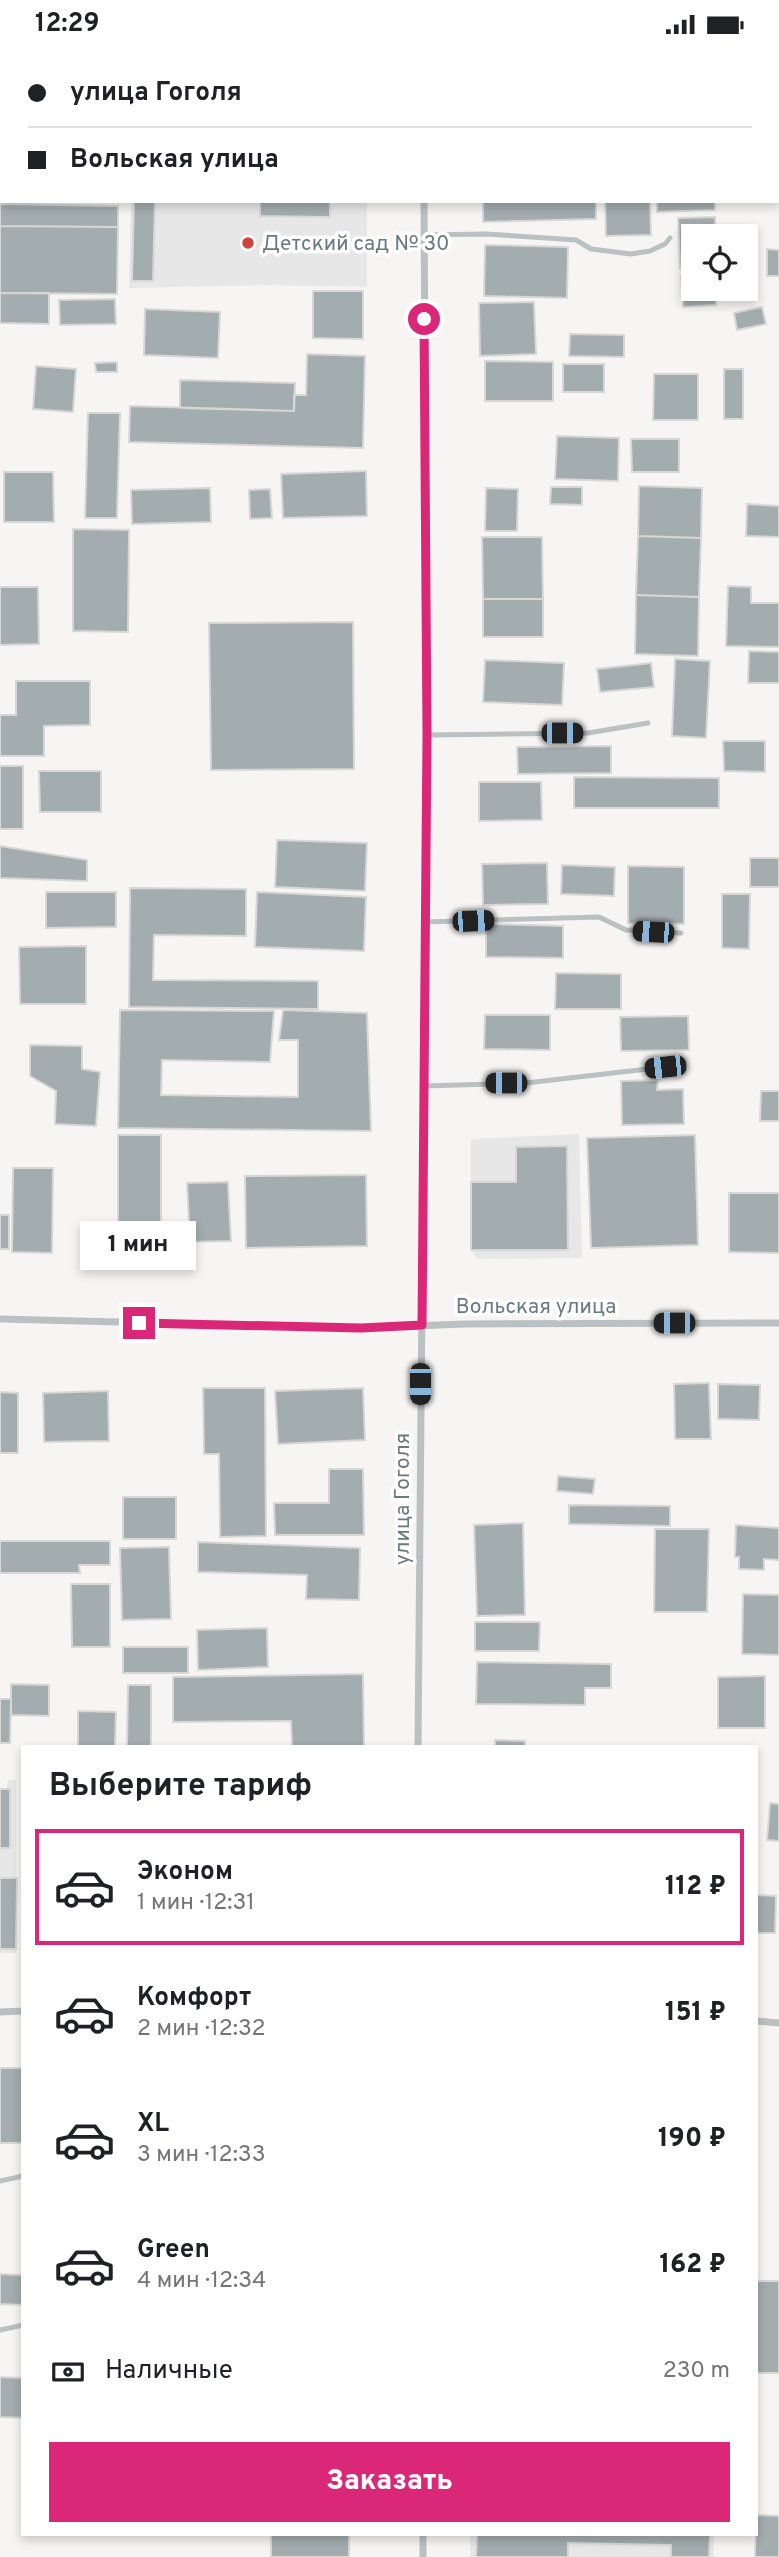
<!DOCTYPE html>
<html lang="ru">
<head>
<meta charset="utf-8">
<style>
	body { margin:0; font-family:Overpass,sans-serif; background:#f6f6f6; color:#202124; height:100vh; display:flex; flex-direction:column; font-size:26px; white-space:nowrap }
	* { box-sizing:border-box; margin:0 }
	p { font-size:23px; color:#757577 }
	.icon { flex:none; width:38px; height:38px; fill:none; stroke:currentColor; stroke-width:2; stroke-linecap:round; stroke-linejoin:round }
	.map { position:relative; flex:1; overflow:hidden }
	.panel { position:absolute; left:21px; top:1696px; width:737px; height:791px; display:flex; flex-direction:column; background:#fff; border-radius:0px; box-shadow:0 4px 10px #0003 }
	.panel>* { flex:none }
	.top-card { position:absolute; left:0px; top:0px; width:780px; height:154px; box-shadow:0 4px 10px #0003; display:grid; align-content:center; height:154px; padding:0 28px; background:#fff }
	.tools { position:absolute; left:681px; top:175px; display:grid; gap:14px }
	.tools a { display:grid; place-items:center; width:77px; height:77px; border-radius:0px; background:#fff; box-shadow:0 4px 10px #0003; font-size:35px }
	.end { position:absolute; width:32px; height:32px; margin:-16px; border:9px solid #db2777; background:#fff; box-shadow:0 0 0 4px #fff }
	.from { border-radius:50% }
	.bubble { position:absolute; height:49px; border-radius:0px; background:#fff; box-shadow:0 4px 10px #0003; font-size:23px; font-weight:800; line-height:49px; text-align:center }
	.car { position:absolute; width:21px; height:42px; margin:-21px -10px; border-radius:9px; box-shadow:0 0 5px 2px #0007; background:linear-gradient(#222 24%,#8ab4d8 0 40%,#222 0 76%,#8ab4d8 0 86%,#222 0) }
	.top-card b { display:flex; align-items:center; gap:24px; height:66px; font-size:26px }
	.top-card b+b { border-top:2px solid #e0e0e0 }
	.top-card i { width:18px; height:18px; background:#202124 }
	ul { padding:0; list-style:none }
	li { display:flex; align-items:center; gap:21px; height:116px; margin:0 14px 10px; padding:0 14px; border:4px solid transparent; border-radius:0px }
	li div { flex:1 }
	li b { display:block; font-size:26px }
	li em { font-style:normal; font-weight:800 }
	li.active { border-color:#db2777 }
	li>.icon { width:63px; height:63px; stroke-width:1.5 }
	h2 { padding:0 28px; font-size:32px; line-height:84px }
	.pay { display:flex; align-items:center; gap:18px; height:77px; padding:0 28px; font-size:26px }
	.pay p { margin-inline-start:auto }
	.primary-button { display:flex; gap:14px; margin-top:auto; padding:14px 28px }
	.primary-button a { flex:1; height:80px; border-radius:0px; background:#db2777; color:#fff; font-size:28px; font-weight:800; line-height:80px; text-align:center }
	.status { display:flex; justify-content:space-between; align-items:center; height:49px; padding:0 35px; background:#fff; direction:ltr }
	.status svg { height:19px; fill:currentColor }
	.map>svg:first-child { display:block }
</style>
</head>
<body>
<div class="status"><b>12:29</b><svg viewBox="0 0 49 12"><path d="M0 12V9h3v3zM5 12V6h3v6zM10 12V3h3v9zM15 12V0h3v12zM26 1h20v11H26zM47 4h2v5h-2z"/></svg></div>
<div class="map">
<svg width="779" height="2508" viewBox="0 0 779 2508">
	<rect width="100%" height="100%" fill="#f6f5f3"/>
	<path fill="#e6e7e6" d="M131,152H367V238L269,236L129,239Z
		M579,1085L582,1209L477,1210L471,1201V1090Z
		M8,1731H16V1904H0V1740L7,1739Z
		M470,2485H714V2508H470Z"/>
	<path fill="#a3acaf" stroke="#d7d7d5" stroke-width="2" d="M134,152H155L153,232H132Z
		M260,152H330V168L260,167Z
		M483,152H596V170L483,173Z
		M605,152H650L651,186L606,187Z
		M657,152H715V161L657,163Z
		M0,155L118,157V178L0,177Z
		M715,168L716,187H693V220H680L678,169Z
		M0,177L118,178L117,245L0,244Z
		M485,196L568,198L567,249L484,247Z
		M767,200L779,201V227H767Z
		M693,226V240H716V256L683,258L681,227Z
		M313,242H363V290L313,289Z
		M0,244H49V275L0,274Z
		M115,250L116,275L60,276L59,251Z
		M534,253L536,305L480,307L479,254Z
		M762,258L766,275L737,281L734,264Z
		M145,260L220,263L218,309L144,306Z
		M570,285L624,286V308L569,307Z
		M307,305L365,307L363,399L129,393L130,357L294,362V346H306Z
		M485,312L553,313V352H485Z
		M117,313V323H96L95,314Z
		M563,315H604V343H563Z
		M36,317L76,320L73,363L33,360Z
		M724,320H743V370H724Z
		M654,325H698V371H653Z
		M180,331L295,334L294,362L180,359Z
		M88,364H120L117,469H85Z
		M557,387L619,389L618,432L555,430Z
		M631,390H679V423H632Z
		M366,422L367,467L283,469L281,425Z
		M4,423H53L54,473H4Z
		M639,437L702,439L701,489L638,487Z
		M551,438H582V456L550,455Z
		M210,439L211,473L132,475L131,441Z
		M486,439L518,440L517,482H485Z
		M270,440L272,469L250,470L249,441Z
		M747,455L779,457V488L746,487Z
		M73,480L129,481L128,583L73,582Z
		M638,487L701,489L699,548L636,546Z
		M482,488H542L543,550H483Z
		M728,537L751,538V554H779V598L726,597Z
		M0,538H38L39,595L0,596Z
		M636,546L699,548L698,607L635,605Z
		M483,550H543V588H483Z
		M353,573L354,720L211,721L209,574Z
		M749,602L779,603V634H748Z
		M675,610L710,612L706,689L672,687Z
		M485,611L564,614L562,656L483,653Z
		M651,614L654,638L600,643L597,620Z
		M16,632H90V676L44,677V707H0V666H16Z
		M723,692H765V723L724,722Z
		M611,697V724L518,725L517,698Z
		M0,717H23V780H0Z
		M39,722H101V763H40Z
		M574,728L719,729V759H574Z
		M479,733H541L542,771L479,772Z
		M277,791L367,794L365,842L275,838Z
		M0,797L87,811V832L0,829Z
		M750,809H779V838H750Z
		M547,814L548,855L483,856L482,815Z
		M562,816L615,818L614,847L561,845Z
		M628,817L684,818V875L628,874Z
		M130,839L246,840V887L154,886L153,931L318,932V960L129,958Z
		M46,843H116V878L46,879Z
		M257,843L366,848L364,902L255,898Z
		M722,845H750L749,900L722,899Z
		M486,875L563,877V909L486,908Z
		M86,897V955H20L19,898Z
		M556,924L621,925V960H555Z
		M120,961L274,962L270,1013L162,1011L161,1046L298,1048V991H279L283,961L367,964L371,1082L118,1079Z
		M485,966H550V1001L484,1000Z
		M688,967L689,1001L621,1002L620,968Z
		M30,996L82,997V1020L100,1023L96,1077L55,1075L56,1042L30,1027Z
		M658,1031L657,1041L683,1040L684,1075L622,1076L621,1032Z
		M761,1042H779V1072H760Z
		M118,1086H161V1200H118Z
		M695,1086L698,1196L591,1199L587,1089Z
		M567,1097L568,1201H471V1133H516V1098Z
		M13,1119H53L52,1204L12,1203Z
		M366,1126L367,1197L246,1199L245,1127Z
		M228,1133L231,1192L190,1193L187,1134Z
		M729,1144H779V1204L729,1203Z
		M0,1166H9V1200H0Z
		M709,1334L711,1390H675L674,1335Z
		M718,1335L760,1336L759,1371L718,1370Z
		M203,1339H265L266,1487L220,1488L219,1405H204Z
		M363,1339L365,1391L278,1395L275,1342Z
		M108,1342L109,1392L44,1393L43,1344Z
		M0,1343L18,1344V1404H0Z
		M329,1420H363L364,1486H275L274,1454H329Z
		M558,1427L595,1430L593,1445L557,1442Z
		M123,1448H176V1490H123Z
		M569,1456L670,1457V1477L569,1475Z
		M523,1474L525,1566L477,1567L474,1476Z
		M736,1476L779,1479V1511L764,1510V1521L739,1520V1508H735Z
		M655,1480H709L707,1563H654Z
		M0,1492H110V1516H79L80,1524H0Z
		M198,1493L360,1499L359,1551L306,1550L307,1526L198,1523Z
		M169,1498L171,1570L122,1571L120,1499Z
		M71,1535H110V1598H72Z
		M743,1545L779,1546V1606L742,1605Z
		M475,1573H540L539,1602H475Z
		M267,1579L268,1618L198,1621L197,1581Z
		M123,1598H188V1624H123Z
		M477,1613L611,1615V1639H585V1656L476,1655Z
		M363,1625L364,1698H292L291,1672L173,1673V1628Z
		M765,1627V1679H718V1628Z
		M11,1635L49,1636V1667L11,1666Z
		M128,1636H151V1698H127Z
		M0,1650H11L10,1694H0Z
		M78,1662L116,1663L115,1698H78Z
		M495,1691L525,1692V1698H495Z
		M0,1740H10V1799H0Z
		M770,1754L779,1755V1792L767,1791Z
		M0,1829H17L16,1900H0Z
		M756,1846L776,1847L775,1884H756Z
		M0,2019H23V2094H0Z
		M0,2225L23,2226V2256L0,2255Z
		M756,2232H779V2324H756Z
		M0,2328L23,2329V2369L0,2368Z
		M756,2466L779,2467V2508H755Z
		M271,2485H349V2508H271Z
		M477,2485H710L709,2508H671V2496L568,2494V2508H476Z"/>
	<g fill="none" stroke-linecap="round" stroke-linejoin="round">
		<path stroke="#bbc0c2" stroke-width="5" d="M424,186L486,185L576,191L591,200L631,205L650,202L665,195L670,189
			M427,686L588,684L648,674
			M425,873L599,868L626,881L681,884
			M424,1037L526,1034L665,1018L676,1019
			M0,2132L23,2127
			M0,2281L23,2276"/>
		<path stroke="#bbc0c2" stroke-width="7" d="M424,2V0
			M0,1270L361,1279L465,1275L779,1274
			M418,1698L427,686L424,152
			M0,1963L23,1962
			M756,1972L779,1974
			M423,2485V2508"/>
	</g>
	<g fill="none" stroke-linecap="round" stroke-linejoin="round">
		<path stroke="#db2777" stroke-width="9" d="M139,1274L361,1279L422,1276L427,686L424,270"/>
	</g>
	<circle fill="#cd463c" stroke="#fff" stroke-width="2.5" cx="248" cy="194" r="7"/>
	<g text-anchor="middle" stroke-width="7" stroke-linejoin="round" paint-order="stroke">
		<g font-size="21" fill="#687980" stroke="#fff" text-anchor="start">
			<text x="262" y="201">Детский сад № 30</text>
		</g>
		<g font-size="21" fill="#687980" stroke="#fff">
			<text x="536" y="1264">Вольская улица</text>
			<text transform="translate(402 1450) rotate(-90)" y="7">улица Гоголя</text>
		</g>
	</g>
</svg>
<div class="tools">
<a><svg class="icon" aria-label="locate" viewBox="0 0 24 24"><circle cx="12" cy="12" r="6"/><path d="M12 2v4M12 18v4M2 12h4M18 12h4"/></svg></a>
</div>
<i class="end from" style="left:424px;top:270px"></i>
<i class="end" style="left:139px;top:1274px"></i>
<div class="bubble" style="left:80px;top:1172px;width:116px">1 мин</div>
<i class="car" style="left:562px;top:684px;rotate:90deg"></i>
<i class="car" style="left:473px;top:872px;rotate:88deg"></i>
<i class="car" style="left:653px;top:883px;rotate:273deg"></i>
<i class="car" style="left:665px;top:1018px;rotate:264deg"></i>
<i class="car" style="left:506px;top:1034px;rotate:270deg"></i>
<i class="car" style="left:674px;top:1274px;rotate:270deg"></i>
<i class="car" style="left:420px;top:1335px;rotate:180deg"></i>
<div class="top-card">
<b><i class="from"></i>улица Гоголя</b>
<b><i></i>Вольская улица</b>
</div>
<section class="panel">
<h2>Выберите тариф</h2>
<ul>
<li class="active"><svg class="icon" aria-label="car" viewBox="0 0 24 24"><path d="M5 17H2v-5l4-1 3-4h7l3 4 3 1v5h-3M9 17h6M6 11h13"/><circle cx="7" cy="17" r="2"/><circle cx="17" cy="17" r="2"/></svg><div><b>Эконом</b><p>1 мин · 12:31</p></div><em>112 ₽</em></li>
<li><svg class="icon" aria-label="car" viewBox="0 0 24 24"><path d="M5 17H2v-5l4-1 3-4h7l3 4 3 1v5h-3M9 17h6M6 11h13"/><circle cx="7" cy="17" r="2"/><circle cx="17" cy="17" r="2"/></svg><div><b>Комфорт</b><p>2 мин · 12:32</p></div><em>151 ₽</em></li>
<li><svg class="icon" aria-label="car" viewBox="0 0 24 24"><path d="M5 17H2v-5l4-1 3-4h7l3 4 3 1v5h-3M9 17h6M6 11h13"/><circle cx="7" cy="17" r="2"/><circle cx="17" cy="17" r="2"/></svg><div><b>XL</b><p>3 мин · 12:33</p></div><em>190 ₽</em></li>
<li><svg class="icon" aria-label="car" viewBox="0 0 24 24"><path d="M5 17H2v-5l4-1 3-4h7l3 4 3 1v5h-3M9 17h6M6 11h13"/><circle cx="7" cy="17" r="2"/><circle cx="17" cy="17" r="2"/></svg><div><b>Green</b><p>4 мин · 12:34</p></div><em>162 ₽</em></li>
</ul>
<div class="pay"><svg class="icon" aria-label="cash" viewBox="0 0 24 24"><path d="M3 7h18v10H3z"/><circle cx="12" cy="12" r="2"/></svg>Наличные<p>230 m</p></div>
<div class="primary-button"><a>Заказать</a></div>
</section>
</div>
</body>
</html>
